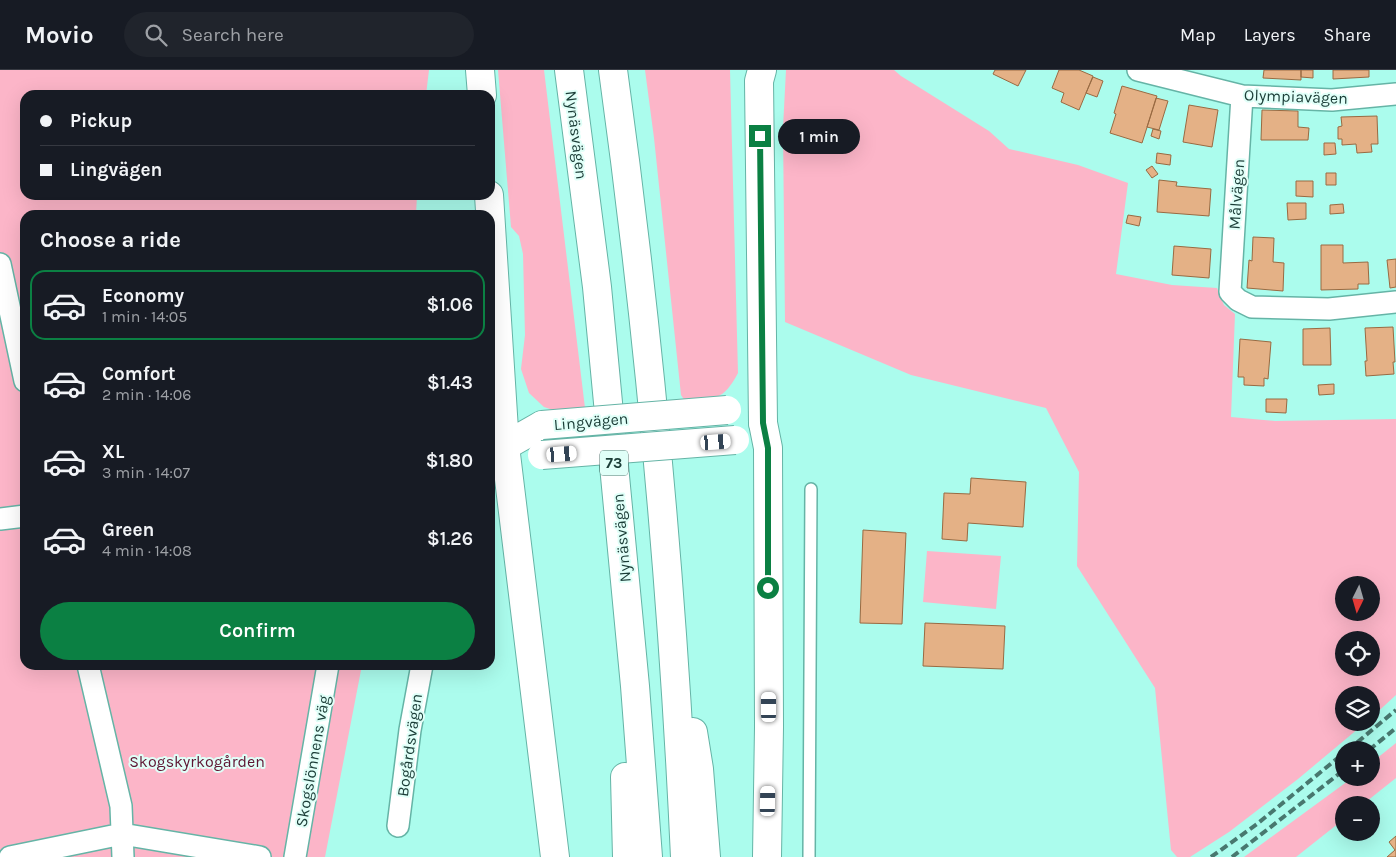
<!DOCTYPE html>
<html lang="en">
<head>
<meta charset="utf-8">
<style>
	body { margin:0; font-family:Karla,sans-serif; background:#20242c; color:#f1f3f6; height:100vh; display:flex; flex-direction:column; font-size:19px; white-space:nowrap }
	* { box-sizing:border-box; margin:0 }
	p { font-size:16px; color:#9ea1a6 }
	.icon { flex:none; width:28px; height:28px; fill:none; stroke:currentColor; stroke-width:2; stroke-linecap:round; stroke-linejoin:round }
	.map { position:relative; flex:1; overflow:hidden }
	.side { position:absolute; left:20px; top:140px; width:475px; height:460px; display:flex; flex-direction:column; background:#171b24; border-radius:15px; box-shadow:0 5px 20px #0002 }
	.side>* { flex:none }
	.banner { position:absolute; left:20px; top:20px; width:475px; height:110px; border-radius:15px; box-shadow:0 5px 20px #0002; display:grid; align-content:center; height:110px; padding:0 20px; background:#171b24 }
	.needle { width:32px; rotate:185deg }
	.buttons { position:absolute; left:1335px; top:506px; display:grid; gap:10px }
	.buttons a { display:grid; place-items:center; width:45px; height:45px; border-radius:50%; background:#171b24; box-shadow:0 5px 20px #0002; font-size:25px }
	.end { position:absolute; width:22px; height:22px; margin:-11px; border:6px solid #0b8043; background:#fff; box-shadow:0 0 0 2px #fff }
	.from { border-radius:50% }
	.bubble { position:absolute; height:35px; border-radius:18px; background:#171b24; box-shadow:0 5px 20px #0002; font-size:16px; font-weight:600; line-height:35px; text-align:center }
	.car { position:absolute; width:15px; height:30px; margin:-15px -8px; border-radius:6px; box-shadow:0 0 4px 1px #0007; background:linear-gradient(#fff 24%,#345 0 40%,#fff 0 76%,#345 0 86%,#fff 0) }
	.banner b { display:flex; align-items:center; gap:18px; height:48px; font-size:19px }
	.banner b+b { border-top:1px solid #363941 }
	.banner i { width:12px; height:12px; background:#f1f3f6 }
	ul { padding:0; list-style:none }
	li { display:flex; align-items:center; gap:15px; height:70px; margin:0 10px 8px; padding:0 10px; border:2px solid transparent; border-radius:15px }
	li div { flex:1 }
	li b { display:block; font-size:19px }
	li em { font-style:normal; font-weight:600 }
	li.current { border-color:#0b8043 }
	li>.icon { width:45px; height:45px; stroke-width:1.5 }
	h2 { padding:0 20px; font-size:22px; line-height:60px }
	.primary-button { display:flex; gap:10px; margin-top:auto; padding:10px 20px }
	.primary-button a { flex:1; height:58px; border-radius:30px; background:#0b8043; color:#fff; font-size:20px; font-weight:600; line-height:58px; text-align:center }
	header { display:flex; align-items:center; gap:30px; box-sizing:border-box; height:70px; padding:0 25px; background:#171b24; border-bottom:1px solid #363941 }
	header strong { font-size:24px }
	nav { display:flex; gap:28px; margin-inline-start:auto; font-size:18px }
	.search { width:350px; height:45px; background:#20242c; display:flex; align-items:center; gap:12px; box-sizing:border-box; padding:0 18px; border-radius:28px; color:#9ea1a6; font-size:19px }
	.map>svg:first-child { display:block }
</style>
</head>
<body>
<header>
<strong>Movio</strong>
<div class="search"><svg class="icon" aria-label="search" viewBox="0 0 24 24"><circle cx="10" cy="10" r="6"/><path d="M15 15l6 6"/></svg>Search here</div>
<nav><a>Map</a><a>Layers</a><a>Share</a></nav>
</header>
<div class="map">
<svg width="1396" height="787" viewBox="0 0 1396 787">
	<rect width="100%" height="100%" fill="#abfced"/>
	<path fill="#fcb5c8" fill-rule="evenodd" d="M0,0H429L426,25H25V125H417L416,145H25V595H362L325,787H0Z
		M498,0H544L585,338L559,342L544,337L529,323L521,299L525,265L523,184L519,166L511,157Z
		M645,0H730L738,303C723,331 715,329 685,331L681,325L654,68Z
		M786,0H894L901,6L989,61L1009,79L1078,95L1128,113L1116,204L1172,215L1217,218L1224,235L1235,244L1231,347L1275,351L1396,349V625L1371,648V625H1344V652L1365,653L1298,709L1229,762L1190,787H1177L1171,780L1155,618L1077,496L1079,402L1046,338L911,305L785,252L783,58ZM1344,515H1371V542H1344ZM1344,570H1371V598H1344Z
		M927,481L1001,486L996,539L923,532Z
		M1396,673V708L1362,735H1344V749L1296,787H1244L1352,708H1371V693Z"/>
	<path fill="#e4b186" stroke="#996a42" d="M995,0H1026L1018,16L993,4Z
		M1059,0H1079L1093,6L1079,40L1061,32L1064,23L1052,18Z
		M1264,0H1301V10L1263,8Z
		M1301,0H1313V8L1301,7Z
		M1333,0H1369V7L1333,9Z
		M1093,7L1103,11L1097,27L1086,23Z
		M1122,16L1157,26L1142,73L1110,63L1116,44L1114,43Z
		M1156,28L1168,31L1159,60L1147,57Z
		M1189,35L1218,40L1212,77L1183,72Z
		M1262,40L1298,41V57L1309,58L1308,70H1261Z
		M1377,46L1378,74H1371L1372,82L1357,83L1356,74L1342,75V69H1338V57L1342,56L1341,47Z
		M1153,59L1161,61L1159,69L1151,66Z
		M1324,73H1335L1336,84L1324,85Z
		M1157,83L1171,85L1170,95L1156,93Z
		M1152,96L1158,104L1152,108L1146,100Z
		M1326,103H1336V115H1326Z
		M1159,110L1177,112L1176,116L1211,119L1209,146L1157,142Z
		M1296,111H1313V127L1296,126Z
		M1287,133H1306V149L1288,150Z
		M1343,134L1344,143L1330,144V135Z
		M1128,145L1141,147L1139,156L1126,153Z
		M1253,167L1274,168L1273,192L1284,193L1283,221L1247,218L1249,190L1252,191Z
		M1321,175H1343V193L1368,192L1369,214H1358V219L1321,220Z
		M1174,176L1211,179L1209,208L1172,205Z
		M1396,189V217L1390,218L1387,190Z
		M1393,257L1395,292H1393L1394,304L1366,306L1365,291H1367L1365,258Z
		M1330,258L1331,295H1303V259Z
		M1240,269L1271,272L1268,309L1264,308V316L1244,315V307H1238Z
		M1334,314V324L1319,325L1318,315Z
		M1266,329H1287L1286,343L1266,342Z
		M971,408L1026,412L1023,457L968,453L967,471L942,469L944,423L970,424Z
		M863,460L906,463L902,554L860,553Z
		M925,553L1005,556L1003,599L923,596Z
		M1396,766V787H1387L1395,780L1389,772Z"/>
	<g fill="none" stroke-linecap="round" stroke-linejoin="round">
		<g stroke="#65b4a6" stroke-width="14">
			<path id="service" d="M809,787L811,419"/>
		</g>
		<g stroke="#65b4a6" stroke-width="24">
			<path id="minor" d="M1138,0L1242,26L1332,30L1396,24
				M1242,26L1230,222L1238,230L1252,237L1329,239L1396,232
				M0,194L25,311
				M0,449L25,446
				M88,595L121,736L123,787
				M398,756L410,660L422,595
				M10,787L122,764L260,787
				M295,787L328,595"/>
		</g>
		<g stroke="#65b4a6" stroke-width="30">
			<path id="tertiary" d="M480,0L482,25
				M762,0L759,11L763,353
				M489,125L505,376
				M505,376L542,355"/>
		</g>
		<g stroke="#65b4a6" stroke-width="30">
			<path id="trunk" d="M569,0L597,217L635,616L648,787
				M613,0C649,261 673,524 685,787
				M763,353L768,378L769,657L767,787
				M505,376L555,787
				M693,662L699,699L706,787
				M625,707L627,787"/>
		</g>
		<use href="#service" stroke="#fff" stroke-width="11"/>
		<use href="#minor" stroke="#fff" stroke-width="21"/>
		<use href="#tertiary" stroke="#fff" stroke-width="28"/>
		<use href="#trunk" stroke="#fff" stroke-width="28"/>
		<path stroke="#48786f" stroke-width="4" stroke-dasharray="8 4" stroke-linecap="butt" d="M1348,680L1396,640
			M1369,680L1396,658
			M1211,787L1257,754L1344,683
			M1232,787L1344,700"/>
		<g stroke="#65b4a6" stroke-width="30" stroke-linecap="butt">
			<path id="tertiary-bridge" d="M542,355L727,340
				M542,385L735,370"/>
		</g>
		<use href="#tertiary-bridge" stroke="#fff" stroke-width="28"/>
	</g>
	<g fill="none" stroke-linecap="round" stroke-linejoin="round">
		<path stroke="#0b8043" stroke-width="6" d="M760,66L763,353L768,378V518"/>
	</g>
	<g text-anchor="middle" stroke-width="4" stroke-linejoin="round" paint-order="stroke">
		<rect fill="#e0fff8" stroke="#567771" stroke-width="1" x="600" y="380.5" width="28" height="25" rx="4"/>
		<g font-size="15" font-weight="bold" fill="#1b3d37">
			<text x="614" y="398">73</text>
		</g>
		<g font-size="16" fill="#1b3d37" stroke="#e0fff8">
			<text transform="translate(1296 26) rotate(2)" y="6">Olympiavägen</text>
			<text transform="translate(577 65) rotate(83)" y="6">Nynäsvägen</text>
			<text transform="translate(1236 124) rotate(-86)" y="6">Målvägen</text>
			<text transform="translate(591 351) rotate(-5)" y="6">Lingvägen</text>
			<text transform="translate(621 468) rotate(-95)" y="6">Nynäsvägen</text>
			<text transform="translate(409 675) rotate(-82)" y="6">Bogårdsvägen</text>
			<text transform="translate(312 691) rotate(-80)" y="6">Skogslönnens väg</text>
		</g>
		<g font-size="16" fill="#5f1532" stroke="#e0fff8">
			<text x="197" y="697">Skogskyrkogården</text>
		</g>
	</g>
</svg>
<div class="buttons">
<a><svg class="needle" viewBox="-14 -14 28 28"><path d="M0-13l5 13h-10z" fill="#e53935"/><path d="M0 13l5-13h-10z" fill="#9ea1a6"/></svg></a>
<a><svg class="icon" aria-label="locate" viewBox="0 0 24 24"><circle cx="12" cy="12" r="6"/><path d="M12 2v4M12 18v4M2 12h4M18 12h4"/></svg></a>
<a><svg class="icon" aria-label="layers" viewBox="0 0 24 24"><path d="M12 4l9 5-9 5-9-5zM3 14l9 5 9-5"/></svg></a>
<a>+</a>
<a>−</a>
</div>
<i class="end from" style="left:768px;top:518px"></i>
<i class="end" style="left:760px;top:66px"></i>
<div class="bubble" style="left:778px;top:49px;width:82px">1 min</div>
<i class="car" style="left:716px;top:372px;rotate:86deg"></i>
<i class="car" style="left:562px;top:384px;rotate:86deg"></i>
<i class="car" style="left:769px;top:637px;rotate:0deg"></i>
<i class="car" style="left:768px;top:731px;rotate:1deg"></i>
<div class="banner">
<b><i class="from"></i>Pickup</b>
<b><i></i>Lingvägen</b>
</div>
<section class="side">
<h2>Choose a ride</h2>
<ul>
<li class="current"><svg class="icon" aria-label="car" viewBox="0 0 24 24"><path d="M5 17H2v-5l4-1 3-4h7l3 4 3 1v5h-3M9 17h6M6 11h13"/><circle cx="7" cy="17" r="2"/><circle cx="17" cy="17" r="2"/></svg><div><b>Economy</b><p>1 min · 14:05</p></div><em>$1.06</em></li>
<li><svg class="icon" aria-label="car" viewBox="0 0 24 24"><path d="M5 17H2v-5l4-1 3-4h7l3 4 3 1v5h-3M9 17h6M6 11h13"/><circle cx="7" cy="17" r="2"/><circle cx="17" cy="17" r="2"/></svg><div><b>Comfort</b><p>2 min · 14:06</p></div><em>$1.43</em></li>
<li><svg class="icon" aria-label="car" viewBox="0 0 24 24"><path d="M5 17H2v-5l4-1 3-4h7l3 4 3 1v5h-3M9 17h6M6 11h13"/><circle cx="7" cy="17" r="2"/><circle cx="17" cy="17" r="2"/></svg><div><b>XL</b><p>3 min · 14:07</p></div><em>$1.80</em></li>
<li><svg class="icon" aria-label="car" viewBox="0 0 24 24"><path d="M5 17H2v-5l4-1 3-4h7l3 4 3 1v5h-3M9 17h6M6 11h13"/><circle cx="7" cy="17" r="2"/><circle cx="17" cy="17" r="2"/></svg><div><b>Green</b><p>4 min · 14:08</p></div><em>$1.26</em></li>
</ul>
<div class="primary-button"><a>Confirm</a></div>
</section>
</div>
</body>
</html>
